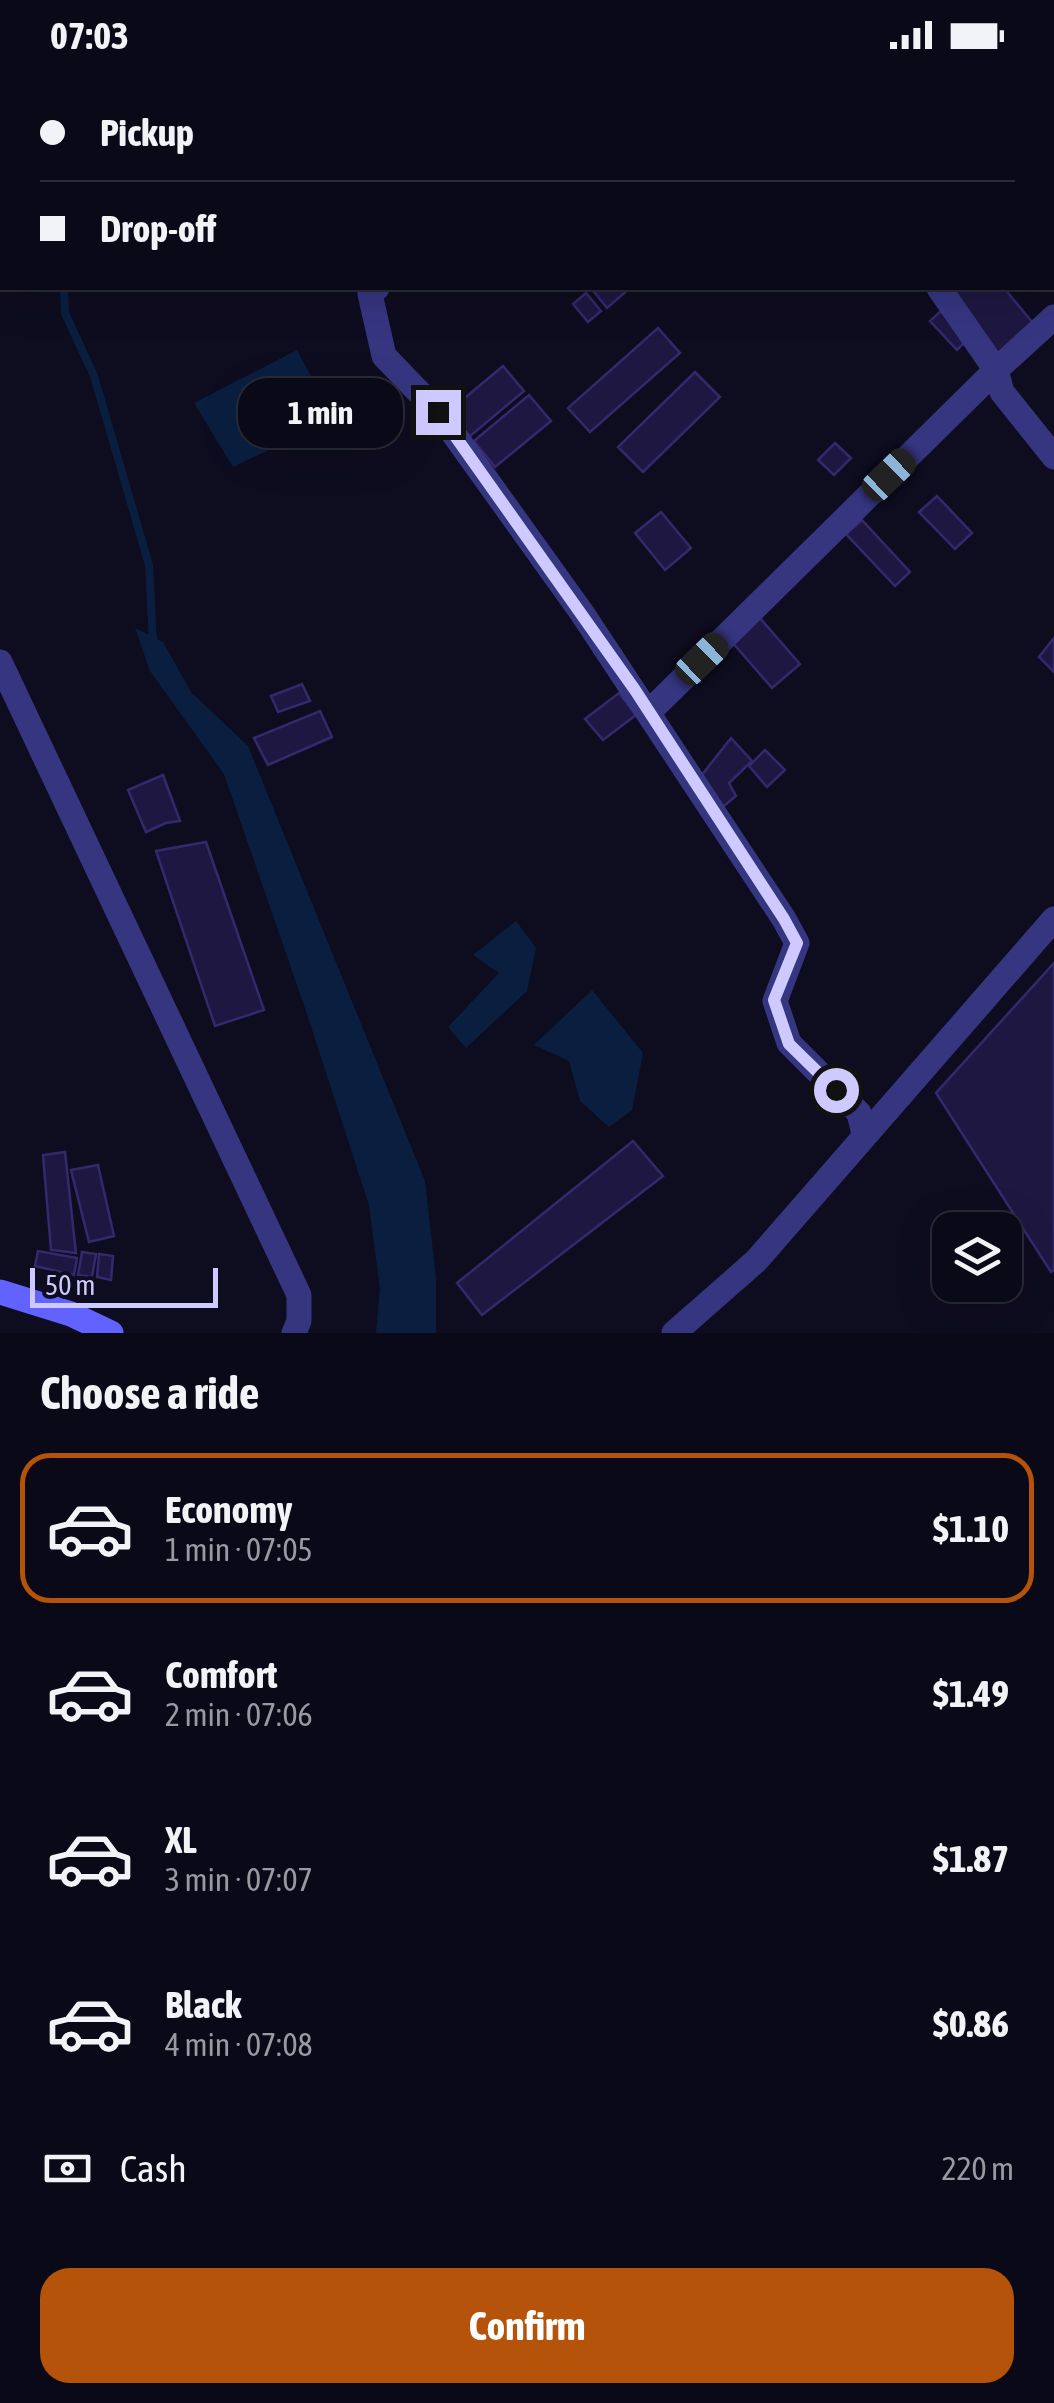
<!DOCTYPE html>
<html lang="en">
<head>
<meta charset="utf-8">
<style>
	body { margin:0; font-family:"Asap Condensed",sans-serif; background:#131220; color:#f1f3f6; height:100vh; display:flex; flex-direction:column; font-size:38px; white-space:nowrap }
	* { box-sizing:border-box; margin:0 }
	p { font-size:32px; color:#999aa1 }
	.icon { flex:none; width:55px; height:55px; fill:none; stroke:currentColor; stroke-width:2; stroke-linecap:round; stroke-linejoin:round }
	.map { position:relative; height:1263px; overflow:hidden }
	.details { display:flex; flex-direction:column; background:#0a0917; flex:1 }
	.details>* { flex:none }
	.top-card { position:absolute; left:0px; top:0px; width:1055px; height:220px; box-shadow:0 10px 40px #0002,0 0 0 2px #2a2a36; display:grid; align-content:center; height:220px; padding:0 40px; background:#0a0917 }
	.tools { position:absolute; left:932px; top:1142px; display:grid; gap:20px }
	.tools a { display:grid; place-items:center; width:90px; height:90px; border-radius:20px; background:#0a0917; box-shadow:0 10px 40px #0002,0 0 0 2px #2a2a36; font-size:50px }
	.scale { position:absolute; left:30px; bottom:25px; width:188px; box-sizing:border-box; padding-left:10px; border:5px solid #cecaff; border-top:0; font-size:28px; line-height:35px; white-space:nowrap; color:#cecaff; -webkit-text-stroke:8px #0e0c1f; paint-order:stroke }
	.end { position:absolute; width:45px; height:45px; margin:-22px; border:12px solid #cecaff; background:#111; box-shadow:0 0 0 5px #111 }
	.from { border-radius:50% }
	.bubble { position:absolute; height:70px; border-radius:30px; background:#0a0917; box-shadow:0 10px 40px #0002,0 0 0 2px #2a2a36; font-size:32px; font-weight:700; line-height:70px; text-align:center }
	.car { position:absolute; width:30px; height:60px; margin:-30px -15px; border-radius:12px; box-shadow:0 0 8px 2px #0007; background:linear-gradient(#222 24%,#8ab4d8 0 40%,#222 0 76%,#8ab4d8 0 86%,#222 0) }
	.top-card b { display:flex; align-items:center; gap:35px; height:95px; font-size:38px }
	.top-card b+b { border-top:2px solid #2a2a36 }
	.top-card i { width:25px; height:25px; background:#f1f3f6 }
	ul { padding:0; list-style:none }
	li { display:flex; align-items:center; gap:30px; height:150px; margin:0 20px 15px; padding:0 20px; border:5px solid transparent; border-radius:30px }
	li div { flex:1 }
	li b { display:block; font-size:38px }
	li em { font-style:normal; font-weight:700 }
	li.selected { border-color:#b45309 }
	li>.icon { width:90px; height:90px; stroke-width:1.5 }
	h2 { padding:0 40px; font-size:45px; line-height:120px }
	.pay { display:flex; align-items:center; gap:25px; height:110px; padding:0 40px; font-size:38px }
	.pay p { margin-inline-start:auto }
	.cta { display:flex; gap:20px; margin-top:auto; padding:20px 40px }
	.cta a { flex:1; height:115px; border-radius:30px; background:#b45309; color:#fff; font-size:40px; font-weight:700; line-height:115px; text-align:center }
	.status { display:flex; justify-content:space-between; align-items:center; height:70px; padding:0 50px; background:#0a0917; direction:ltr }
	.status svg { height:28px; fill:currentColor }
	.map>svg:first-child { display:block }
</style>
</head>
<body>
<div class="status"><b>07:03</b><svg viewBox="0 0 49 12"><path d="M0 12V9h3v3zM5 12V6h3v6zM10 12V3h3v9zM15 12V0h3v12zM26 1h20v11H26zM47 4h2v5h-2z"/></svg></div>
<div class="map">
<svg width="1054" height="1263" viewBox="0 0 1054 1263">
	<rect width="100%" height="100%" fill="#0e0c1f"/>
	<path fill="#0a1f40" d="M297,280L334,349L233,397L194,333Z
		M135,558L163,572L191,622L248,676L425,1111L436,1208V1263H376L380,1219L369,1135L307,944L224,704L150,601Z
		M516,851L536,878L527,921L466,978L448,957L499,903L473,885Z
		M592,920L643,983L632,1040L609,1057L580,1031L569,991L534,975Z"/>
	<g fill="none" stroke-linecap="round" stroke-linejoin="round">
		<path stroke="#0a1f40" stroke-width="8" d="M2,0V4
			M64,218L65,243L94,306L149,495L153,573"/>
	</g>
	<path fill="#1e1741" stroke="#34296d" stroke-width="2.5" d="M591,218H630L607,238Z
		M940,218H1004L1037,258L998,290Z
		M586,223L601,241L588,252L573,234Z
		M943,239L970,267L957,280L930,251Z
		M658,258L680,283L590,362L568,338Z
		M503,296L524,321L469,367L448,342Z
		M695,302L720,327L643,402L618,377Z
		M529,325L551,351L495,397L474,371Z
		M835,373L851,388L834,405L818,390Z
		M937,426L972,463L955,479L919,442Z
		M661,442L691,478L665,500L635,463Z
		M862,450L910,502L895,516L846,464Z
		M760,548L800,594L772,618L732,572Z
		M1054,568V602L1039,587Z
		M302,614L310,631L278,642L271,626Z
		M619,623L636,645L603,670L585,649Z
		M320,641L332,667L268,695L254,668Z
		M731,668L752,691L729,713L736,726L719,740L701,706Z
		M765,680L785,700L767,717L749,696Z
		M163,705L180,751L166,753L146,762L128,720Z
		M206,772L264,940L215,956L156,781Z
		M1054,893V1200L1051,1202L936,1023Z
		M633,1071L663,1106L482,1245L457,1213Z
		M65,1082L76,1183L51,1180L43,1085Z
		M98,1095L114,1166L89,1172L71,1100Z
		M38,1181L77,1188L74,1205L35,1196Z
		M82,1182L96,1184L92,1207L78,1205Z
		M99,1184L113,1186L111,1210L97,1207Z"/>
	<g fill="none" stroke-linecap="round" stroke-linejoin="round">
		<path stroke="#363580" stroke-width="25" d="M348,0L349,2
			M788,0L790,2
			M660,2L663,0
			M377,218L370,224L384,286L438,342L582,543L784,849L797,873L775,931L789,973L859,1043L864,1064
			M939,218L996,300L1002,322L1054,387
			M0,592L299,1225V1251L294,1263
			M649,642L996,300L1054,247
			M674,1263L756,1191L1054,849"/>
		<path stroke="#6162ff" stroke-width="25" d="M0,1222L71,1244L111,1263"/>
	</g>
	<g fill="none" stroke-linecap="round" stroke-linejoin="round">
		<path stroke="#cecaff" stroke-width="12" d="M438,342L635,620L784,849L797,873L774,930L789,974L836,1020"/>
	</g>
</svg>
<div class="tools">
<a><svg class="icon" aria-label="layers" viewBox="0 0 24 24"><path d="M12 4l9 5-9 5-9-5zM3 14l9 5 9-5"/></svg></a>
</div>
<div class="scale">50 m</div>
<i class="end from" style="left:836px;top:1020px"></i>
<i class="end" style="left:438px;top:342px"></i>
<div class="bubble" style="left:238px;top:308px;width:165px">1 min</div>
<i class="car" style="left:889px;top:405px;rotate:46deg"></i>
<i class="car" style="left:702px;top:589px;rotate:46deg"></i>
<div class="top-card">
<b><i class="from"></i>Pickup</b>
<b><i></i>Drop-off</b>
</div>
</div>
<section class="details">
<h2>Choose a ride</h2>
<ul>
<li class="selected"><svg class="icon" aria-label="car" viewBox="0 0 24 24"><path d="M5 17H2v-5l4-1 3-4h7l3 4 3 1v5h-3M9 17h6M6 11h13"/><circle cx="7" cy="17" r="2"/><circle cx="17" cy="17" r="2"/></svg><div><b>Economy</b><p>1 min · 07:05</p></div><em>$1.10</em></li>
<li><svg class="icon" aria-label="car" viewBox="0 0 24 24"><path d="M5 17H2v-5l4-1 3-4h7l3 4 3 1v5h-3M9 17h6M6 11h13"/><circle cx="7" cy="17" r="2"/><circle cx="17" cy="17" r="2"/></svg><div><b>Comfort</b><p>2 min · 07:06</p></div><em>$1.49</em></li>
<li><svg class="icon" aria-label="car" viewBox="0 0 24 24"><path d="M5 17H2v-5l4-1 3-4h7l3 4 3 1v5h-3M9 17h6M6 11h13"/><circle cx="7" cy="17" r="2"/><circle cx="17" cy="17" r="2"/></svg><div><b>XL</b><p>3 min · 07:07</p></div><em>$1.87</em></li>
<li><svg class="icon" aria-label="car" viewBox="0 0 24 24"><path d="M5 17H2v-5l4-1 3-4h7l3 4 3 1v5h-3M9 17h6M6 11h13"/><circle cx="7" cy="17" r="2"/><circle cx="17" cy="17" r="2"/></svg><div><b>Black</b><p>4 min · 07:08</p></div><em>$0.86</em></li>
</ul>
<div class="pay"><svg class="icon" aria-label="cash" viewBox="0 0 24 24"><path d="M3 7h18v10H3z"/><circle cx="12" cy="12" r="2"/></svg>Cash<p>220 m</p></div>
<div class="cta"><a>Confirm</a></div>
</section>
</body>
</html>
